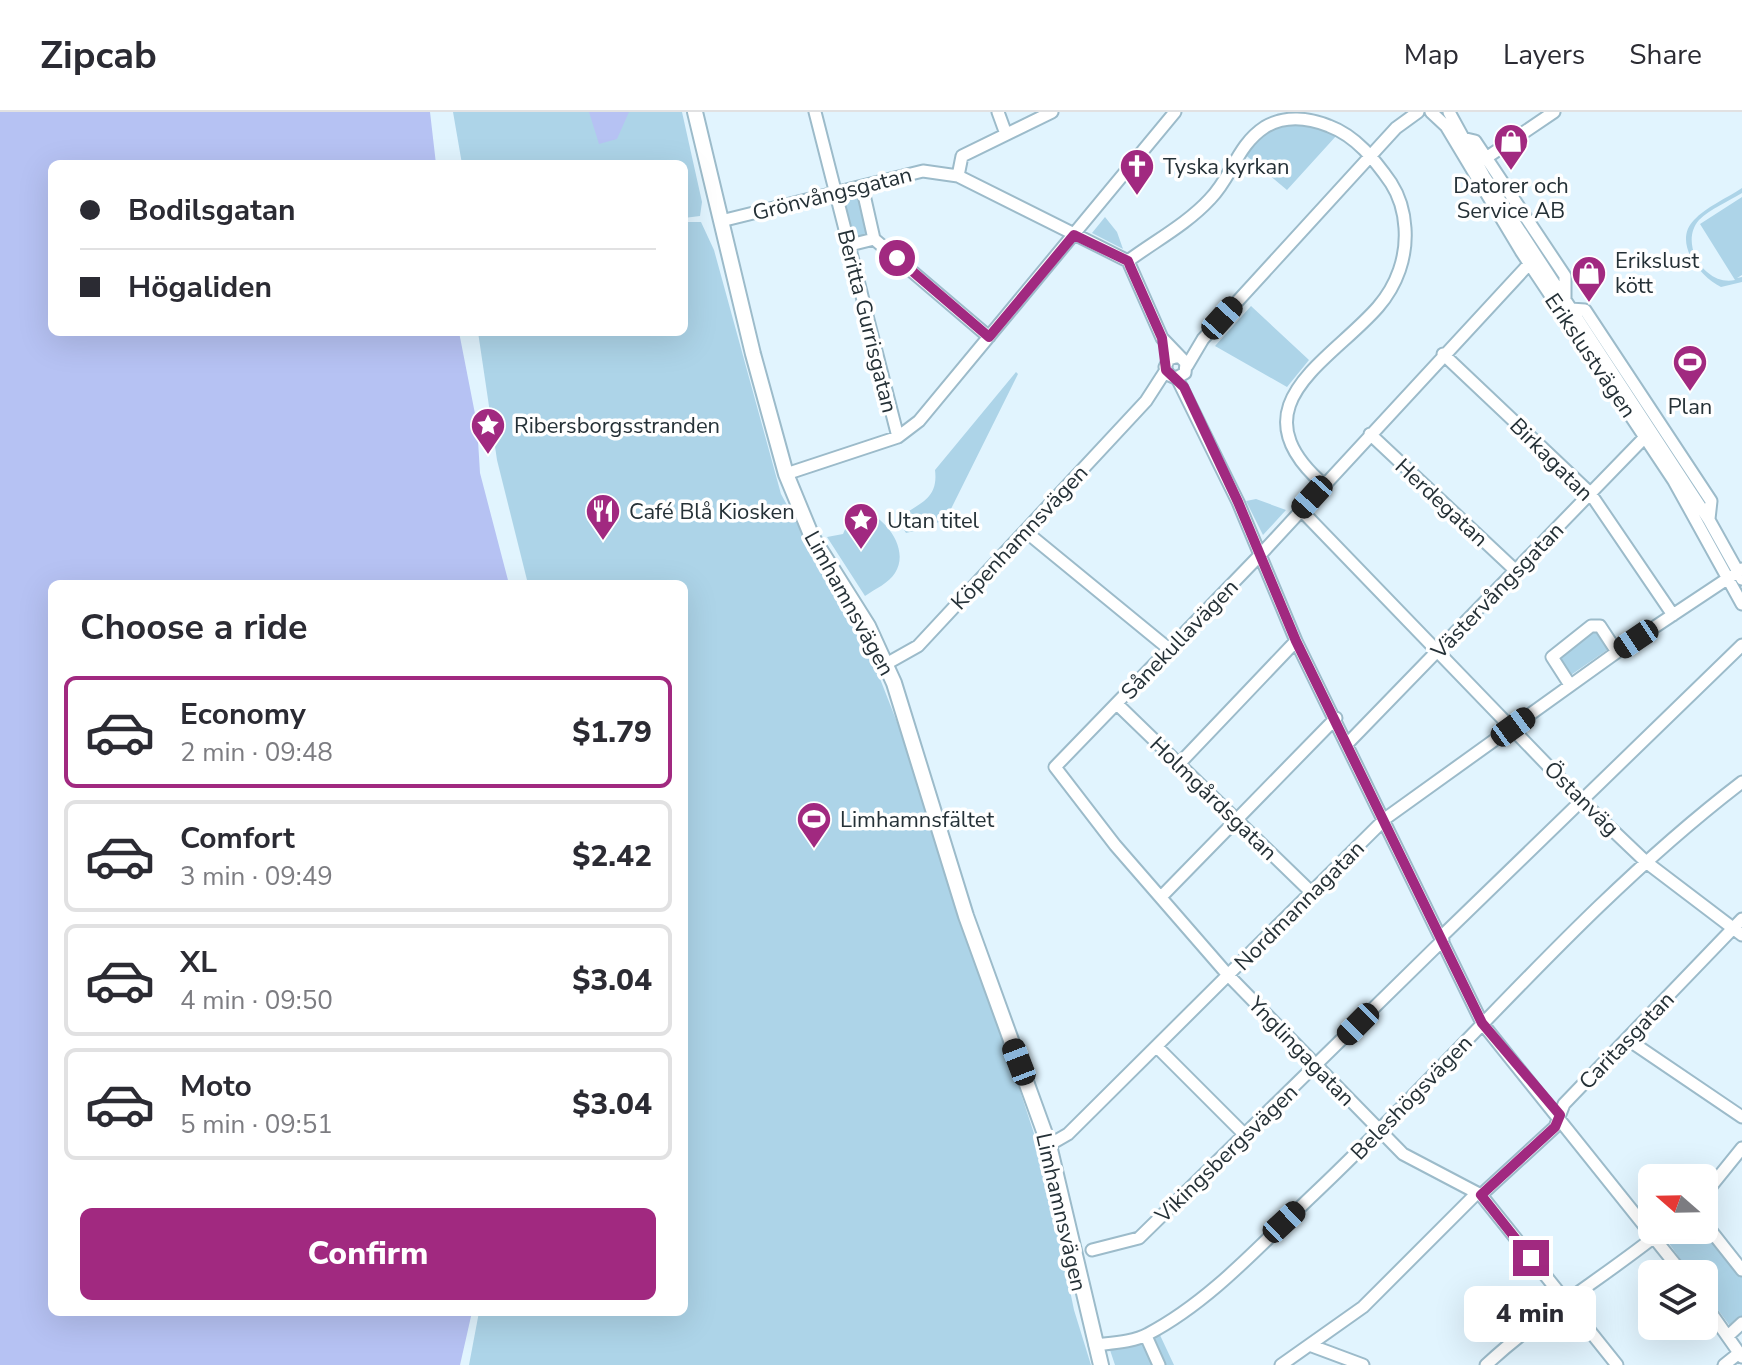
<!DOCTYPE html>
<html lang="en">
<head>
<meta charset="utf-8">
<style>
	body { margin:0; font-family:"Nunito Sans",sans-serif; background:#f2f2f3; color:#2b2b33; height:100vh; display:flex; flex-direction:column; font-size:30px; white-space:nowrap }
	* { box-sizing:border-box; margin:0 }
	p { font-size:26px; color:#7c7c81 }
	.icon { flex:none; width:44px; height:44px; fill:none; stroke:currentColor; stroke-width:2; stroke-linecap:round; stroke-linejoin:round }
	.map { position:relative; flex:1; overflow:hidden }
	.drawer { position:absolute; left:48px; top:468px; width:640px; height:736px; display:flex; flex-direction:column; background:#fff; border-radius:12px; box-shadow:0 8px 32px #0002 }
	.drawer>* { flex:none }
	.hud { position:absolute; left:48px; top:48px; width:640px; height:176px; border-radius:12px; box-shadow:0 8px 32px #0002; display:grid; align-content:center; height:176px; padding:0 32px; background:#fff }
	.needle { width:52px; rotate:290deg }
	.buttons { position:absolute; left:1638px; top:1052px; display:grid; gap:16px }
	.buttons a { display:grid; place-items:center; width:80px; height:80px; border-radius:12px; background:#fff; box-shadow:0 8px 32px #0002; font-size:40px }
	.end { position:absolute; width:36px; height:36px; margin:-18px; border:10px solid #a12980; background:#fff; box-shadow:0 0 0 4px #fff }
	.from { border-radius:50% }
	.bubble { position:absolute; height:56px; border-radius:12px; background:#fff; box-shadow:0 8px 32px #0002; font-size:26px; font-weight:800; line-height:56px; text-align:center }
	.car { position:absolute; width:24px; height:48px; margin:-24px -12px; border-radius:10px; box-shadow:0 0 6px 2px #0007; background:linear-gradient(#222 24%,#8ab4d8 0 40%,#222 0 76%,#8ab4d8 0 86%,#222 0) }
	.hud b { display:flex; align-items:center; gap:28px; height:76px; font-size:30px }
	.hud b+b { border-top:2px solid #e1e1e2 }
	.hud i { width:20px; height:20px; background:#2b2b33 }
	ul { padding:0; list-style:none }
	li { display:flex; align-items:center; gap:24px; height:112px; margin:0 16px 12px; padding:0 16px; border:4px solid #e1e1e2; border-radius:12px }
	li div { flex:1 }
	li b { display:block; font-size:30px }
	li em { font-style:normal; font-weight:800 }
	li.on { border-color:#a12980 }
	li>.icon { width:72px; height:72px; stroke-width:1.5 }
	h2 { padding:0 32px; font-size:36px; line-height:96px }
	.primary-button { display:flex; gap:16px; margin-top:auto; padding:16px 32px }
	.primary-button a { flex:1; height:92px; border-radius:12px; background:#a12980; color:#fff; font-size:32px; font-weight:800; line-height:92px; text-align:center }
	header { display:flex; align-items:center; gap:48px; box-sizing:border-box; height:112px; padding:0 40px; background:#fff; border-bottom:2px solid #e1e1e2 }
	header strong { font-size:38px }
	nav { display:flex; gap:44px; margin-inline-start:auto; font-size:28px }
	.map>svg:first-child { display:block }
</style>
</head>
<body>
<header>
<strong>Zipcab</strong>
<nav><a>Map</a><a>Layers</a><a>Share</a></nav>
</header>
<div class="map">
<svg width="1742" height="1253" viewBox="0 0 1742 1253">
	<rect width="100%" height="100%" fill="#e1f4fe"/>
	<path fill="#add4e8" d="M453,0H682L702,90L700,104L684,106V52H462Z
		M1296,10L1315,13L1337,23L1287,78L1242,40L1272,14Z
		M1742,76V81C1729,89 1710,97 1699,108C1678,132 1706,175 1735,168L1700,112L1742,85V163L1737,166L1742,165V170L1721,175C1700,165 1672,130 1694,108C1706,95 1727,86 1742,76Z
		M860,82L870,123L853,127L843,86Z
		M1105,105L1117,120L1123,137L1092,121Z
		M684,110H701L714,138L781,382L877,559L911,646L1044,1052L1074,1198L1091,1253H469L479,1200H684V472H528L497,348L478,220H684Z
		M1251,194L1309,248L1287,275L1215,234Z
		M1016,260L1018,262L947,405L930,415L906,421L898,408C915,391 939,390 935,358Z
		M1256,387L1286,398L1263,423L1246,389Z
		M859,397C883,402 911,436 895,461C889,471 875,477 865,484L827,425L843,422L849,408L847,400Z
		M1594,517L1610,536L1568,565L1557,542Z
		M1704,1116L1742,1165V1205L1730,1214L1704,1179V1162H1691L1663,1123L1669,1118Z
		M1159,1221L1174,1253H1162L1149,1226Z
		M1144,1228L1155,1253H1115L1109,1235Z"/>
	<path fill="#b6c2f3" d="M0,0H430L436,52H52V220H459L477,312L480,361L509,472H52V1200H472L460,1253H0Z
		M589,0H629L617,27L599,32Z"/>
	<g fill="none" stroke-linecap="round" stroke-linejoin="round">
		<g stroke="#9cbbca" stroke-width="15">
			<path id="minor" d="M815,0L898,325
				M998,0L1006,22
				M1431,0L1446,14L1521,139L1674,369L1742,492
				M1449,0L1484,64L1709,408L1742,467
				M1462,26L1475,29L1565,164V187
				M1486,46L1554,0
				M958,64L962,44L1052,0
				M862,74L874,127L989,225
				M721,109L923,59L958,64L1128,149L1162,226L1186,251L1185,261L1176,266L1169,263L1165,255L1169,247L1178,244
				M850,133L874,127
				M1128,149C1155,129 1187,112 1210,87C1232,65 1237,33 1265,15C1285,3 1309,6 1329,14C1356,24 1375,48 1391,71C1400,85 1404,99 1405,116C1407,145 1397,173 1378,195C1330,250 1233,294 1324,373
				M1530,151L1261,442L1055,655L1115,733L1228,863L1403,1042L1481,1083L1617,1253
				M1571,197L1585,198L1711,389L1709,407
				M1443,242L1590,381L1673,503
				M1187,254L1203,227L1396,16L1418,0
				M1177,266L1238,390L1296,529L1482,911L1683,1162
				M1370,322L1515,458
				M786,362L898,325L919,309L1175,0
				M1301,398L1582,689L1646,750L1742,823
				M1025,419L1169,537
				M886,552L918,534L1146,289L1166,258
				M1570,573L1552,545L1591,514H1600L1617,540
				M1117,592L1311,780
				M1348,631L1645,325
				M1179,652L1296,529
				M1161,785L1336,606
				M1441,825L1742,533
				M1627,927L1742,1005
				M1157,935L1245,1023
				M1049,1033L1068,1022L1386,706L1617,540L1742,457
				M1481,1083L1555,1015L1564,992L1742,807
				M1704,1083L1742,1036
				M1704,1110L1742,1158
				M1092,1138L1139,1126L1443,828
				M1704,1191L1742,1245
				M1146,1224L1159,1253
				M1728,1224L1742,1211
				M1095,1233C1111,1231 1134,1230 1148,1222C1211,1189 1263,1130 1314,1082C1458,946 1585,790 1742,670
				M1312,1234L1363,1253
				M1281,1253L1363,1195L1477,1081
				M1486,1253C1541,1202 1605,1165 1663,1118
				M1724,1253L1739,1241"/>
		</g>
		<g stroke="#9cbbca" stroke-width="18">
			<path id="major" d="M695,0L753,242L786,362L812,425L868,514L894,571L966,804L1049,1033L1101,1253"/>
		</g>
		<use href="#minor" stroke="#fff" stroke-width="11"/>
		<use href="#major" stroke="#fff" stroke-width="14"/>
	</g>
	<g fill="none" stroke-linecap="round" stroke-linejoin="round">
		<path stroke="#a12980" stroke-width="10" d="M897,146L989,225L1074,123L1128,149L1130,154L1162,226L1166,258L1184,275L1238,390L1296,529L1482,911L1560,1003L1555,1015L1481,1083L1531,1146"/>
	</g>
	<defs>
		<g id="shop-pin" transform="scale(1.8)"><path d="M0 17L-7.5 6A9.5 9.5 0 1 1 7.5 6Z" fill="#a12980" stroke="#fff"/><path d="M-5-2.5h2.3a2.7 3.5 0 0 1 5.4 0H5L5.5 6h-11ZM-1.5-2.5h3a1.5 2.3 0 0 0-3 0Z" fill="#fff"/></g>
		<g id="church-pin" transform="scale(1.8)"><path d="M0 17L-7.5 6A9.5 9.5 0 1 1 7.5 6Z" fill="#a12980" stroke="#fff"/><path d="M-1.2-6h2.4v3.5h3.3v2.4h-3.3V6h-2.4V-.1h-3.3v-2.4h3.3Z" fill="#fff"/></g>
		<g id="stadium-pin" transform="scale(1.8)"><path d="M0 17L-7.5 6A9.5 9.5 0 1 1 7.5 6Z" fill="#a12980" stroke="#fff"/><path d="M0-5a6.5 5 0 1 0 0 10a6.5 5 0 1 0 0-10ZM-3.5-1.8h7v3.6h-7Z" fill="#fff"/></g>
		<g id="sight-pin" transform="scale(1.8)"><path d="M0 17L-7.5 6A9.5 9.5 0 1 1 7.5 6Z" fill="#a12980" stroke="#fff"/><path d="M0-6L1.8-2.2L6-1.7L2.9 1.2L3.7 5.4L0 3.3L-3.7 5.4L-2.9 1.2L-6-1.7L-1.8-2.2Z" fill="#fff"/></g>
		<g id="restaurant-pin" transform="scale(1.8)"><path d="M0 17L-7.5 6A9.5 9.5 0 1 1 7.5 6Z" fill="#a12980" stroke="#fff"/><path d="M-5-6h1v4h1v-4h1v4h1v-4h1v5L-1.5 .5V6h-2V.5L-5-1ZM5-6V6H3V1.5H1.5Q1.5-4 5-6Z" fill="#fff"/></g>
	</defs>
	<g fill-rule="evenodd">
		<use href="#shop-pin" x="1511" y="29"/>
		<use href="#church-pin" x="1137" y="54"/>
		<use href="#shop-pin" x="1589" y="161"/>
		<use href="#stadium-pin" x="1690" y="250"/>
		<use href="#sight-pin" x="488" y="313"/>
		<use href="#restaurant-pin" x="603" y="399"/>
		<use href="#sight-pin" x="861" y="408"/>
		<use href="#stadium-pin" x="814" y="707"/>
	</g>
	<g text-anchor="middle" stroke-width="7" stroke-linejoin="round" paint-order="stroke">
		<g font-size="22" fill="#253137" stroke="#fff" text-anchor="start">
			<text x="1163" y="62">Tyska kyrkan</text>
			<text x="1511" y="81" text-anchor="middle">Datorer och<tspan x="1511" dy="25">Service AB</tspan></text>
			<text x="1615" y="156">Erikslust<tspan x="1615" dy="25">kött</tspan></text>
			<text x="1690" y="302" text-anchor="middle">Plan</text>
			<text x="514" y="321">Ribersborgsstranden</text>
			<text x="629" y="407">Café Blå Kiosken</text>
			<text x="887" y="416">Utan titel</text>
			<text x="840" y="715">Limhamnsfältet</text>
		</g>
		<g font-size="22" fill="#253137" stroke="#fff">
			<text transform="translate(832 81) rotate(-14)" y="8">Grönvångsgatan</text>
			<text transform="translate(868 209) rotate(76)" y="8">Beritta Gurrisgatan</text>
			<text transform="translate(1591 243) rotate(56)" y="8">Erikslustvägen</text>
			<text transform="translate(1552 347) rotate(45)" y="8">Birkagatan</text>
			<text transform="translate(1442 390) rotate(43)" y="8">Herdegatan</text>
			<text transform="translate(1019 425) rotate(-47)" y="8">Köpenhamnsvägen</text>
			<text transform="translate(1497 478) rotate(-46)" y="8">Västervångsgatan</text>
			<text transform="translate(850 491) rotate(61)" y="8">Limhamnsvägen</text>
			<text transform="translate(1179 527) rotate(-46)" y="8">Sånekullavägen</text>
			<text transform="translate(1214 686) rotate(44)" y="8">Holmgårdsgatan</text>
			<text transform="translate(1582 686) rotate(45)" y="8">Östanväg</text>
			<text transform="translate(1299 793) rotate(-45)" y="8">Nordmannagatan</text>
			<text transform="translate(1626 928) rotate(-46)" y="8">Caritasgatan</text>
			<text transform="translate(1302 939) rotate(46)" y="8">Ynglingagatan</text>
			<text transform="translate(1411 985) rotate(-46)" y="8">Beleshögsvägen</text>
			<text transform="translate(1226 1041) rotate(-44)" y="8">Vikingsbergsvägen</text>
			<text transform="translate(1062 1100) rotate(77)" y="8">Limhamnsvägen</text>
		</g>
	</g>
</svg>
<div class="buttons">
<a><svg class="needle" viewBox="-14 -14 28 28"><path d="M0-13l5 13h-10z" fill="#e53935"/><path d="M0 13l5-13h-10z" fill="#7c7c81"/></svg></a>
<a><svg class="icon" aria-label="layers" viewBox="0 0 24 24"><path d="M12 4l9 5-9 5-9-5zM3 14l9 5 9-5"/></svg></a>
</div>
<i class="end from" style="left:897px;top:146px"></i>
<i class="end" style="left:1531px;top:1146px"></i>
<div class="bubble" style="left:1464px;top:1174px;width:132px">4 min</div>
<i class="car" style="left:1222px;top:206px;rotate:42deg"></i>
<i class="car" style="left:1312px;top:385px;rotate:222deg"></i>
<i class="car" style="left:1636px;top:527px;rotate:236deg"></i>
<i class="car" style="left:1513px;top:615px;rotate:54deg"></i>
<i class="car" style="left:1358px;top:912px;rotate:225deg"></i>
<i class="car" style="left:1019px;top:950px;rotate:339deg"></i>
<i class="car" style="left:1284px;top:1110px;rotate:47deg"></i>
<div class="hud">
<b><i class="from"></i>Bodilsgatan</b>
<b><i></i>Högaliden</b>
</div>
<section class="drawer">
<h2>Choose a ride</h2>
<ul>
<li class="on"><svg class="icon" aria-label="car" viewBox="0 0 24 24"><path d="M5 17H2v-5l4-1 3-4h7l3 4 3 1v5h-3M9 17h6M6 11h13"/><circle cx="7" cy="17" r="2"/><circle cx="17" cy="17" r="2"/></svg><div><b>Economy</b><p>2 min · 09:48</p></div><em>$1.79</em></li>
<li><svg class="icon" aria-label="car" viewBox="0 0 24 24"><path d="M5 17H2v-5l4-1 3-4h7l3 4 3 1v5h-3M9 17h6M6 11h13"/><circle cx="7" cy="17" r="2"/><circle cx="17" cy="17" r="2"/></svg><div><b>Comfort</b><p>3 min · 09:49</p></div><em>$2.42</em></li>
<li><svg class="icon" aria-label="car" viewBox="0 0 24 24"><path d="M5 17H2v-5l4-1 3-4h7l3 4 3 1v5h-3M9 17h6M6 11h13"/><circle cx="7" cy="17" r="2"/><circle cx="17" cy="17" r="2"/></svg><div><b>XL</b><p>4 min · 09:50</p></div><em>$3.04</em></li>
<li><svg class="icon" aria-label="car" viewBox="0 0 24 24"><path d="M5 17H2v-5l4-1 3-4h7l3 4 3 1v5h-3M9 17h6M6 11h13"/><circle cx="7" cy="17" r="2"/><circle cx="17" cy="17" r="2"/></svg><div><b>Moto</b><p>5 min · 09:51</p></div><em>$3.04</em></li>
</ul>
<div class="primary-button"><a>Confirm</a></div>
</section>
</div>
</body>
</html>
